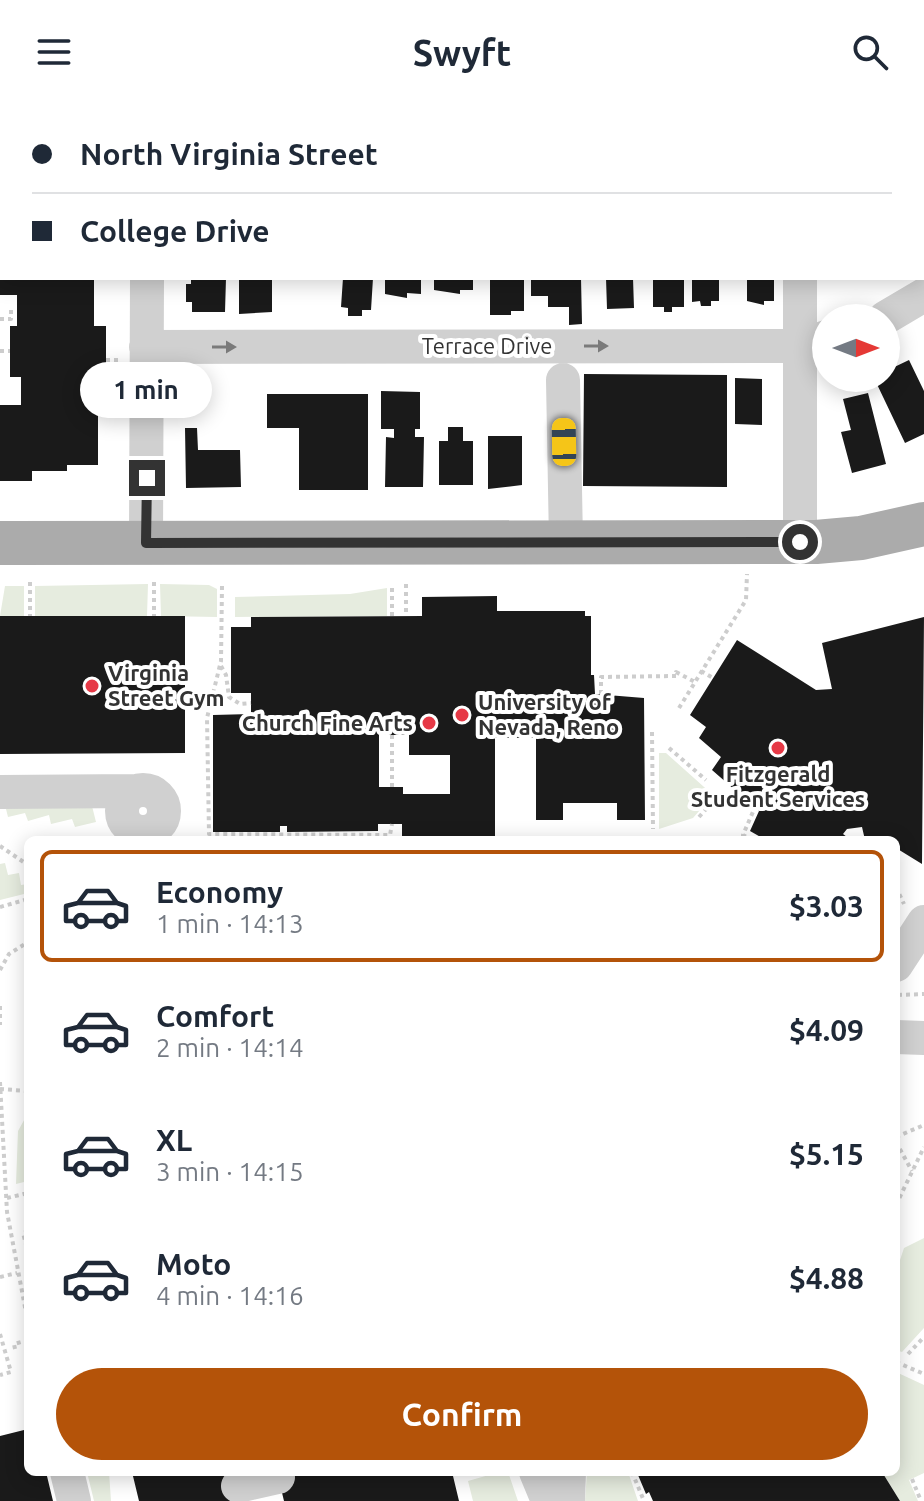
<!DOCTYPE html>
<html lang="en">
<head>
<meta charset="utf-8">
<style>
	body { margin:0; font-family:Ubuntu,sans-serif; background:#f2f2f3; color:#1f2937; height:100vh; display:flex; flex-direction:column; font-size:30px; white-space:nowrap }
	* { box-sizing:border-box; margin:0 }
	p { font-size:26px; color:#747a83 }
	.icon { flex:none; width:44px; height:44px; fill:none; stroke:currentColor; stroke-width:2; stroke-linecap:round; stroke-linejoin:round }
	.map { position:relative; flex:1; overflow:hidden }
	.details { position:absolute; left:24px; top:732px; width:876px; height:640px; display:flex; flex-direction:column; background:#fff; border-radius:12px; box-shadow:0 4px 20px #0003 }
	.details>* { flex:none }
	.hud { position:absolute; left:0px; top:0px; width:924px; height:176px; box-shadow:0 4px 20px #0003; display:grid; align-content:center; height:176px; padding:0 32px; background:#fff }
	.needle { width:52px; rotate:90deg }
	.tools { position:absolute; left:812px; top:200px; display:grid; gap:16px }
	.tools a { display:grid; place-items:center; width:88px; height:88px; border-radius:50%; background:#fff; box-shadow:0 4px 20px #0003; font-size:40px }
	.end { position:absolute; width:36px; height:36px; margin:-18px; border:10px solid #333; background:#fff; box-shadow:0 0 0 4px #fff }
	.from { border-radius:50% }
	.bubble { position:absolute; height:56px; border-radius:28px; background:#fff; box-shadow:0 4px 20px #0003; font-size:26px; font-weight:700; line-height:56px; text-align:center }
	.car { position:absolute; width:24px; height:48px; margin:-24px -12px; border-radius:10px; box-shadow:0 0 6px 2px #0007; background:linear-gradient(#f5c518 24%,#345 0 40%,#f5c518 0 76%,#345 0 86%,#f5c518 0) }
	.hud b { display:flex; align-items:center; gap:28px; height:76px; font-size:30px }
	.hud b+b { border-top:2px solid #e0e1e3 }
	.hud i { width:20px; height:20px; background:#1f2937 }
	ul { padding:14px 0 0; list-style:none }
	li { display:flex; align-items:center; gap:24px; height:112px; margin:0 16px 12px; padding:0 16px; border:4px solid transparent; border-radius:12px }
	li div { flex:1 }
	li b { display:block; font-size:30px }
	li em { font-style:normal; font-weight:700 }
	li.active { border-color:#b45309 }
	li>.icon { width:72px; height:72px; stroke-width:1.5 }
	.action { display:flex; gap:16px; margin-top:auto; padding:16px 32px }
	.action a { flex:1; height:92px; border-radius:48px; background:#b45309; color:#fff; font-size:32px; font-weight:700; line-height:92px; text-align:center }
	header { display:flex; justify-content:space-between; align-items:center; height:104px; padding:0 32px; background:#fff; font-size:36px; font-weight:700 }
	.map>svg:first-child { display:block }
</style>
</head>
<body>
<header><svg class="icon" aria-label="menu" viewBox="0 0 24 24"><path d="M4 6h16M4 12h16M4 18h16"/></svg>Swyft<svg class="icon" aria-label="search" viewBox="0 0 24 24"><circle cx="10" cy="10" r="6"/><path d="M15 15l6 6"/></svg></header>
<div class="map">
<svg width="924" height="1397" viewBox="0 0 924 1397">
	<rect width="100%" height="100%" fill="#fff"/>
	<path fill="#e6ecdf" d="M148,480L147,512H35V482Z
		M160,480L209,481L217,485V513L161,512Z
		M5,482H24V512H0Z
		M387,484V512L235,513V493L350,490Z
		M659,649H666L713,691L693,714L659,725Z
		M5,701L92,702L96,718L75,723L72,715L51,720L49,711L28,717L25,709L8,713Z
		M5,759L8,771L19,769L21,781L28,780V789L0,796V760Z
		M28,1009V1077L16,1080L18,1027Z
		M924,1134V1224L902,1248L896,1246V1168L904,1144Z
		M896,1268L924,1281V1369L909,1376L918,1397H900L882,1368H896Z
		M87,1368H109L111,1397H94Z
		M489,1368H508L518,1397H473L468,1377L489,1371Z
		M587,1368H628L638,1397H585Z"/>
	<path fill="#1a1a1a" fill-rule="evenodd" d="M0,174H94V222H106V273H98V361H67V367H32V377H0V301H21V273H10V222H17V191H0Z
		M191,174H226L225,208H192V198H186V180H191Z
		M239,174H272V208L239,210Z
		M343,174H373L371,206H362V212H348V204L341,203Z
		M385,174H421V190L407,189V194L385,190Z
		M434,174H473V186H460V190L434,186Z
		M490,174H524V207H511V211H490Z
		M531,174H581L582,220L569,221V203H548V192H531Z
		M606,174H633L634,204L607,205Z
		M653,174H684V203H672V208H664V203H653Z
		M692,174H719V197H711V202H701L700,197L692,198Z
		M747,174H774V197H764V201L747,197Z
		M909,256L924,287V330L905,339L874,274H886V267Z
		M584,270L727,271V383L583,382Z
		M735,274L762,275V321L735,320Z
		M381,287L420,288V325H415V333H424L423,383H385L386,333L394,334V325H381Z
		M868,289L886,360L852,369L841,328L851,326L843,295Z
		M267,290H368V386H299V324H267Z
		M448,323H463V337H473V381H439V337H448Z
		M185,324H197L198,346H240L241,383L186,384Z
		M488,332H522V381L488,385Z
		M497,492V507H585V512H591V571H594L595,590L644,594L645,716H617V699H563V716H536V634H495V736H402V720H378V727L287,728V722H280V728H213V611L251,610V589H231V523H251V513L422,512V493ZM379,631H409V651H450V690H403V683H379Z
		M0,512H185V649L0,650Z
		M924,513L922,760L896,744V736H865L862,723L847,725L843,730L851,736H766L750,727L759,707L712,666L721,653L699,634L706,623L690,611L737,536L816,586L832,585L822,539Z
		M28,1325V1368H46L53,1397H0V1332Z
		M132,1368H235L242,1397H139Z
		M277,1368H464V1369L453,1372L459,1397H284Z
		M646,1368H882L900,1397H653L649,1388L646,1390L638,1371Z"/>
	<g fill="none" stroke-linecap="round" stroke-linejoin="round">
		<path stroke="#cdcdcd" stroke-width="4" stroke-dasharray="4 4" stroke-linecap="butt" d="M0,215H11V202
			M0,247H10
			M106,256H119
			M30,478V512
			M154,478V512
			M406,480V512
			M222,482L221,557L207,614L209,730L390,731L392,720
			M392,512V481
			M221,562L226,571L229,593L240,600L251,599
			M701,567L713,574
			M601,590V573L676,572V568L695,578
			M679,604L746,496L747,470
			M652,628L653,725
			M392,631V683
			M669,644L706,676
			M699,713L716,694
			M753,736L743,731L755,703
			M0,742L28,761
			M896,783L904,800
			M0,803L28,795
			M0,866L9,850L28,838
			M898,891L924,890
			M0,902V921
			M0,978L7,1108L28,1219
			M0,985L28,987
			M896,1033L924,1021
			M896,1038L912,1067
			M7,1094L28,1089
			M896,1101L924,1043
			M28,1127L23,1129L28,1148
			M0,1173L17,1169
			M0,1230L11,1268L0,1271
			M15,1245L14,1240L28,1236
			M908,1250L924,1233
			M896,1258L924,1270
			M896,1323V1328
			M632,1368L644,1397
			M912,1375L921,1397"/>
		<path stroke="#d0d0d0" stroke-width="34" d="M223,2L224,0
			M801,2V0
			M896,2L898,0
			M0,89H2
			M885,214L924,191
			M146,243L800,242L826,233
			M563,276L566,438
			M800,438V174
			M146,439L147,174
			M122 707a21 21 0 1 1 42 0a21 21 0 1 1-42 0Z
			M0,688L136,687
			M896,861L924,818
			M896,933L924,934
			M67,1368L74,1397
			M536,1368L548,1397
			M238,1382L278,1373
			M568,1397L569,1368"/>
		<path stroke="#ababab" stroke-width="44" d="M0,439L816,438L861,434L924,420"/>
	</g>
	<defs><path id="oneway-solid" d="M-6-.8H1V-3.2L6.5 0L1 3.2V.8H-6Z" transform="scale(2)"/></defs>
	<g fill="#7a7a7a">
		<use href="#oneway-solid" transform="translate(596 242)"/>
		<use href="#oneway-solid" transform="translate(224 243)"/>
	</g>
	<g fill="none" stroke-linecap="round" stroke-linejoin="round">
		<path stroke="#333" stroke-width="10" d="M147,374L146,439L800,438"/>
	</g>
	<g fill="#e63946" stroke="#fff" stroke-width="3">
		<circle cx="92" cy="582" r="8"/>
		<circle cx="462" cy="611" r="8"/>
		<circle cx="429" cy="619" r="8"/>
		<circle cx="778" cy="644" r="8"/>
	</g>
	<g text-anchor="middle" stroke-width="8" stroke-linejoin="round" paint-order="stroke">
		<g font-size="22" fill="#333" stroke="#fff">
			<text x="487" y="250">Terrace Drive</text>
		</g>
		<g font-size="22" font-weight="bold" fill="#333" stroke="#fff" text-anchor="start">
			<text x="108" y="577">Virginia<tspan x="108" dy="25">Street Gym</tspan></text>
			<text x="478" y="606">University of<tspan x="478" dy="25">Nevada, Reno</tspan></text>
			<text x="413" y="627" text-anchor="end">Church Fine Arts</text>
			<text x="778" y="678" text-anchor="middle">Fitzgerald<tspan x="778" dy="25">Student Services</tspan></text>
		</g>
	</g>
</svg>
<div class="tools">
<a><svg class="needle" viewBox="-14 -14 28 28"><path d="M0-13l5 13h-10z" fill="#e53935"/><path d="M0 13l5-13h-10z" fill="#747a83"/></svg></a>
</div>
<i class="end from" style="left:800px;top:438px"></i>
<i class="end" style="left:147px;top:374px"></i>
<div class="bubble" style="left:80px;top:258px;width:132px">1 min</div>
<i class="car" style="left:564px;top:338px;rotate:359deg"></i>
<div class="hud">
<b><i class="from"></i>North Virginia Street</b>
<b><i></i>College Drive</b>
</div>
<section class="details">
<ul>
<li class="active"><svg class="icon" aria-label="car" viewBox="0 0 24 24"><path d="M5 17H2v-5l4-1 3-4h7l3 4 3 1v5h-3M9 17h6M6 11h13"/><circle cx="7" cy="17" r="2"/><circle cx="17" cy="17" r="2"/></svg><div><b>Economy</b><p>1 min · 14:13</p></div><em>$3.03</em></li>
<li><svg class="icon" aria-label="car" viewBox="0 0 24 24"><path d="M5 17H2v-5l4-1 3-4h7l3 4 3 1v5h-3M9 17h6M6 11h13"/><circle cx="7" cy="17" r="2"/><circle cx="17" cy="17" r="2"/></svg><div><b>Comfort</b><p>2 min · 14:14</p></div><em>$4.09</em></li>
<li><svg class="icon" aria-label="car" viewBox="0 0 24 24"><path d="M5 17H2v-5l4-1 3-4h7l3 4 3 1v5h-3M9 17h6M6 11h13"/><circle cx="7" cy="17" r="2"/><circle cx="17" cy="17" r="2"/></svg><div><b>XL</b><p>3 min · 14:15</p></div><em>$5.15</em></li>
<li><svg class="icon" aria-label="car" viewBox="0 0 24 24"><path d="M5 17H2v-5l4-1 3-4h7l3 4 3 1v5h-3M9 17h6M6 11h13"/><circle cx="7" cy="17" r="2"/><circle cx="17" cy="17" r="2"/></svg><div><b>Moto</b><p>4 min · 14:16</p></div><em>$4.88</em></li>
</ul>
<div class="action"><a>Confirm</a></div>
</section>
</div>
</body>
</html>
